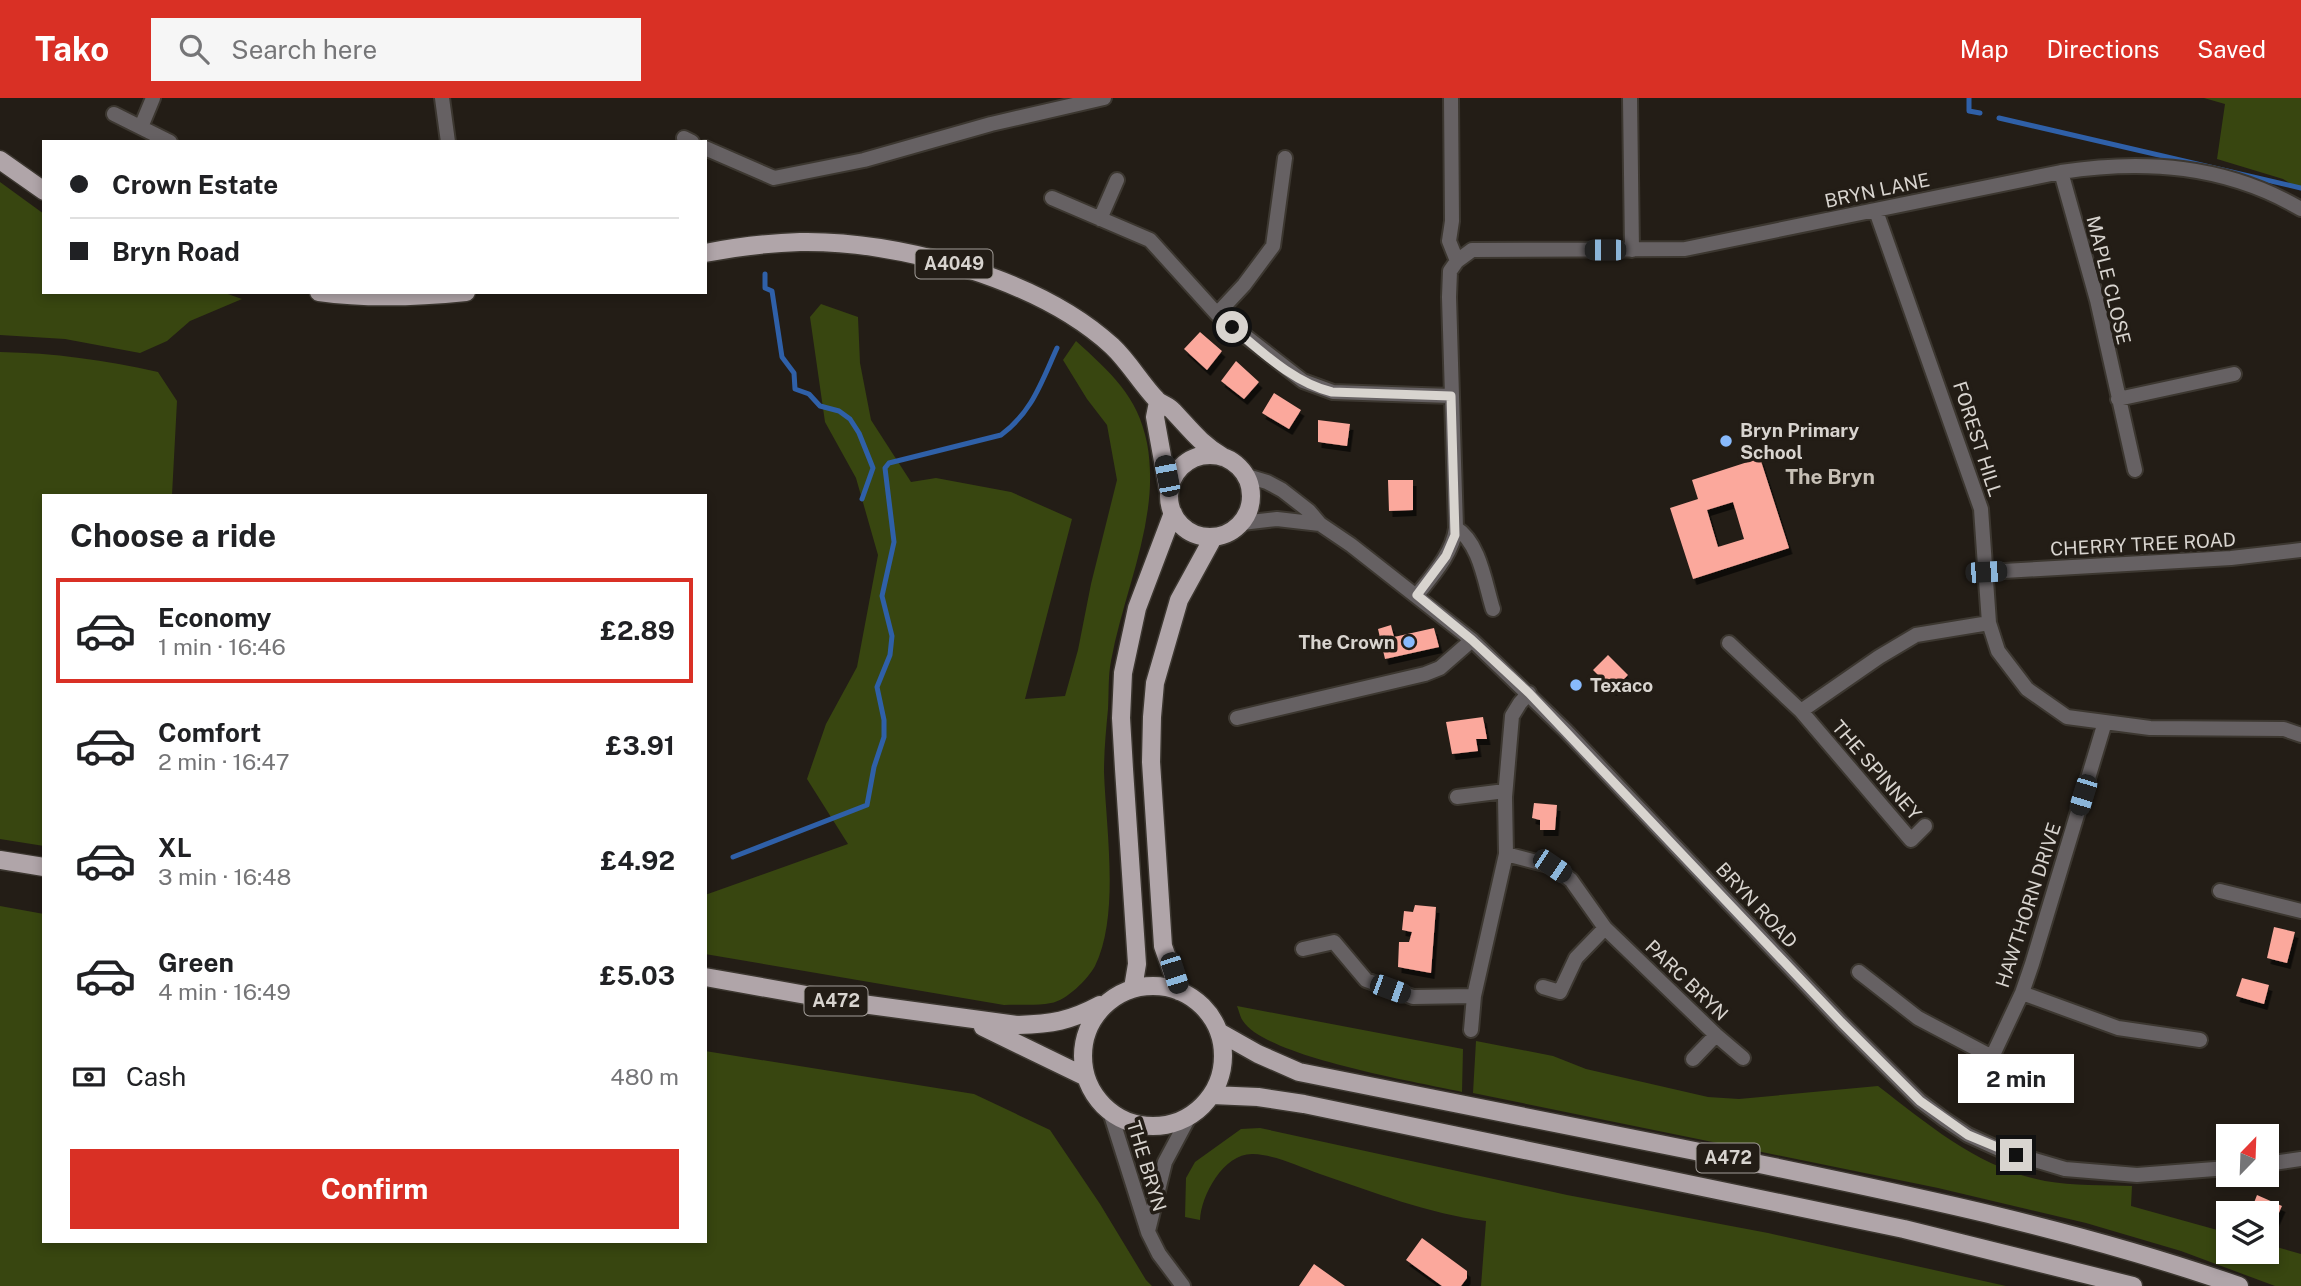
<!DOCTYPE html>
<html lang="en">
<head>
<meta charset="utf-8">
<style>
	body { margin:0; font-family:"Public Sans",sans-serif; background:#f6f6f6; color:#202124; height:100vh; display:flex; flex-direction:column; font-size:26px; white-space:nowrap }
	* { box-sizing:border-box; margin:0 }
	p { font-size:23px; color:#757577 }
	.icon { flex:none; width:38px; height:38px; fill:none; stroke:currentColor; stroke-width:2; stroke-linecap:round; stroke-linejoin:round }
	.map { position:relative; flex:1; overflow:hidden }
	.panel { position:absolute; left:42px; top:396px; width:665px; height:749px; display:flex; flex-direction:column; background:#fff; border-radius:0px; box-shadow:0 4px 10px #0003 }
	.panel>* { flex:none }
	.banner { position:absolute; left:42px; top:42px; width:665px; height:154px; border-radius:0px; box-shadow:0 4px 10px #0003; display:grid; align-content:center; height:154px; padding:0 28px; background:#fff }
	.needle { width:46px; rotate:23deg }
	.fabs { position:absolute; left:2216px; top:1026px; display:grid; gap:14px }
	.fabs a { display:grid; place-items:center; width:63px; height:63px; border-radius:0px; background:#fff; box-shadow:0 4px 10px #0003; font-size:35px }
	.end { position:absolute; width:32px; height:32px; margin:-16px; border:9px solid #d8d4cf; background:#111; box-shadow:0 0 0 4px #111 }
	.from { border-radius:50% }
	.bubble { position:absolute; height:49px; border-radius:0px; background:#fff; box-shadow:0 4px 10px #0003; font-size:23px; font-weight:700; line-height:49px; text-align:center }
	.car { position:absolute; width:21px; height:42px; margin:-21px -10px; border-radius:9px; box-shadow:0 0 5px 2px #0007; background:linear-gradient(#222 24%,#8ab4d8 0 40%,#222 0 76%,#8ab4d8 0 86%,#222 0) }
	.banner b { display:flex; align-items:center; gap:24px; height:66px; font-size:26px }
	.banner b+b { border-top:2px solid #e0e0e0 }
	.banner i { width:18px; height:18px; background:#202124 }
	ul { padding:0; list-style:none }
	li { display:flex; align-items:center; gap:21px; height:105px; margin:0 14px 10px; padding:0 14px; border:4px solid transparent; border-radius:0px }
	li div { flex:1 }
	li b { display:block; font-size:26px }
	li em { font-style:normal; font-weight:700 }
	li.on { border-color:#d93025 }
	li>.icon { width:63px; height:63px; stroke-width:1.5 }
	h2 { padding:0 28px; font-size:32px; line-height:84px }
	.pay { display:flex; align-items:center; gap:18px; height:77px; padding:0 28px; font-size:26px }
	.pay p { margin-inline-start:auto }
	.cta { display:flex; gap:14px; margin-top:auto; padding:14px 28px }
	.cta a { flex:1; height:80px; border-radius:0px; background:#d93025; color:#fff; font-size:28px; font-weight:700; line-height:80px; text-align:center }
	header { display:flex; align-items:center; gap:42px; box-sizing:border-box; height:98px; padding:0 35px; background:#d93025; color:#fff }
	header strong { font-size:33px }
	nav { display:flex; gap:38px; margin-inline-start:auto; font-size:24px }
	.search { width:490px; height:63px; background:#f6f6f6; display:flex; align-items:center; gap:18px; box-sizing:border-box; padding:0 24px; border-radius:0px; color:#757577; font-size:26px }
	.map>svg:first-child { display:block }
</style>
</head>
<body>
<header>
<strong>Tako</strong>
<div class="search"><svg class="icon" aria-label="search" viewBox="0 0 24 24"><circle cx="10" cy="10" r="6"/><path d="M15 15l6 6"/></svg>Search here</div>
<nav><a>Map</a><a>Directions</a><a>Saved</a></nav>
</header>
<div class="map">
<svg width="2301" height="1188" viewBox="0 0 2301 1188">
	<defs>
		<filter id="shadow"><feDropShadow dx="3.5" dy="6" stdDeviation="0" flood-color="#0009"/></filter>
	</defs>
	<rect width="100%" height="100%" fill="#231d16"/>
	<path fill="#384610" d="M2204,0H2301V92L2283,81L2217,61L2225,6Z
		M0,84L44,116V194H222L242,201L190,223L167,243L140,255L65,241L0,237Z
		M821,206L858,219L860,265L871,322L911,384L936,380L1011,394L1072,421L1025,601L1065,598L1078,552L1091,486L1117,382L1107,327L1087,301L1063,262L1076,243C1110,274 1138,298 1147,345C1161,419 1124,491 1111,563C1108,578 1109,595 1108,611C1106,632 1104,653 1104,674C1106,731 1120,817 1095,868C1088,881 1066,903 1051,905C1036,908 1019,906 1004,907L705,856V797L848,746L807,681L826,626L857,569L878,457L856,380L825,324L810,219Z
		M0,254C53,255 106,262 158,274L177,303L172,397H44V748L0,741Z
		M0,808L44,816V1143H705V953L974,996L1050,1032L1100,1106L1146,1182L1152,1188H0Z
		M1237,908L1463,951L1462,994C1417,984 1266,959 1243,923C1240,919 1239,913 1237,908Z
		M1476,943L1553,958L1586,971L1708,999L1739,1001L1878,988C1930,1028 1979,1070 2045,1083C2073,1088 2104,1087 2132,1088L2131,1108L2228,1135V1153H2266V1146L2301,1156V1188H2275L2181,1153L2086,1125L1938,1090L1473,995Z
		M1260,1030L1567,1097L1768,1135L2006,1188H1481L1486,1123C1428,1116 1374,1094 1320,1076C1298,1068 1276,1057 1253,1056C1224,1055 1201,1097 1200,1122L1185,1119L1186,1080L1195,1064L1241,1031Z"/>
	<g fill="none" stroke-linecap="round" stroke-linejoin="round">
		<path stroke="#2f60a8" stroke-width="5" d="M1969,0V13L1980,15
			M1999,20L2301,90
			M765,176V190L772,193L782,259L794,275L795,291L809,296L820,308L839,313L850,321L859,335L873,370L862,401
			M733,759L867,707L874,669L884,639V622L877,589L890,557L892,538L882,498L894,444L885,370L889,365L1001,337C1032,314 1041,285 1057,250"/>
	</g>
	<path fill="#fba89c" fill-rule="evenodd" filter="url(#shadow)" d="M1200,234L1222,253L1207,272L1184,251Z
		M1236,263L1259,284L1244,301L1221,283Z
		M1274,295L1301,312L1289,331L1262,315Z
		M1318,322L1350,326L1347,348L1318,344Z
		M1760,360L1789,450L1693,481L1670,410L1698,401L1692,382ZM1733,404L1744,441L1718,449L1707,412Z
		M1388,382H1413V412L1389,413Z
		M1391,527L1394,539L1434,530L1439,549L1385,561L1378,531Z
		M1608,557L1628,577L1613,592L1593,572Z
		M1483,619L1487,641H1476L1478,653L1452,656L1446,624Z
		M1534,705L1557,707L1555,732H1540V722L1532,720Z
		M1415,807L1436,809L1431,875L1398,869L1399,844H1409L1412,834L1402,832L1404,813L1413,814Z
		M2274,829L2295,834L2287,865L2267,860Z
		M2242,880L2269,887L2264,906L2236,898Z
		M2257,1097L2282,1108L2272,1130L2266,1127V1115H2250Z
		M1422,1140L1467,1173V1180L1461,1188H1442L1406,1162Z
		M1314,1166L1345,1188H1299Z"/>
	<g fill="none" stroke-linecap="round" stroke-linejoin="round">
		<g stroke="#3c3730" stroke-width="18">
			<path id="minor" d="M442,0L448,44
				M1630,0L1632,152
				M114,16L170,44
				M141,29L153,0
				M684,40L692,44
				M705,50L774,80L864,62L991,26L1104,0
				M2061,74L2097,202L2135,372
				M1052,100L1150,142L1217,216L1303,283L1333,294L1451,298
				M1876,113L1981,411L1989,525L1998,553L2027,591L2067,619L2150,630L2284,631L2301,637
				M1100,121L1117,82
				M1457,163L1472,152L1685,151L2061,74C2145,61 2226,67 2301,111
				M1217,216L1244,187L1273,148L1285,60
				M2118,301L2234,276
				M1456,430C1480,445 1485,486 1493,511
				M1986,474L2231,460L2301,452
				M1417,497C1432,478 1453,455 1456,430L1449,199L1450,173L1457,163L1449,143L1452,123L1451,0
				M1729,545L1801,613L1911,742L1925,728
				M1801,613L1879,559L1916,537L1989,525
				M1237,620L1425,576L1440,570L1472,542
				M1457,699L1505,693
				M1506,756L1552,768L1571,782L1605,830L1716,937L1743,960
				M2220,793L2301,813
				M1303,851L1334,844L1366,882L1413,899L1474,898
				M1859,874L1918,920L1992,959L2022,895L2032,866L2105,624
				M1543,889L1560,894L1576,860L1605,830
				M2022,895L2118,930L2200,942
				M1471,932L1474,898L1506,756L1505,699L1512,618L1520,605L1529,595
				M1693,961L1716,937
				M1110,1014L1148,1134L1159,1156L1183,1188
				M1148,1133L1165,1064L1189,1019"/>
		</g>
		<g stroke="#3c3730" stroke-width="18">
			<path id="tertiary" d="M1247,378L1267,384L1282,392L1309,413L1320,426L1351,447L1472,542L1566,633L1841,924L1920,1003L1944,1021L1968,1037L2001,1052L2065,1071L2137,1077L2228,1070
				M1242,425L1277,421L1320,426
				M2266,1066L2301,1061"/>
		</g>
		<g stroke="#3c3730" stroke-width="21">
			<path id="primary" d="M0,62L44,93
				M705,155C736,149 769,145 800,144C898,142 1039,181 1112,248C1129,264 1140,284 1156,301C1160,306 1168,307 1173,313C1191,332 1200,345 1223,359
				M319,194C368,201 417,199 466,194
				M1158,304L1155,319L1168,391
				M1169 398a41 41 0 1 1 82 0a41 41 0 1 1-82 0Z
				M0,762L44,769
				M705,879L840,903L1018,927C1052,926 1070,923 1100,907
				M1083 958a70 70 0 1 1 140 0a70 70 0 1 1-140 0Z
				M1133,890L1137,866L1124,671L1121,620L1123,575L1137,510L1173,415
				M1179,893L1163,848L1151,664L1152,619L1155,585L1179,502L1213,440
				M983,929L1084,978
				M1219,934L1258,956L1299,974C1446,1002 1593,1032 1740,1062C1909,1097 2076,1131 2239,1188
				M1212,997L1258,999L1304,1006L1904,1131L2133,1188"/>
		</g>
		<use href="#minor" stroke="#666163" stroke-width="14"/>
		<use href="#tertiary" stroke="#666163" stroke-width="14"/>
		<use href="#primary" stroke="#b0a5a9" stroke-width="18"/>
	</g>
	<g fill="none" stroke-linecap="round" stroke-linejoin="round">
		<path stroke="#d8d4cf" stroke-width="9" d="M1232,229C1262,254 1294,285 1332,294L1451,298L1455,437L1446,458L1417,497L1472,542L1529,595L1841,924L1920,1003L1968,1037L2016,1057"/>
	</g>
	<g fill="#88bafc" stroke="#231d16" stroke-width="2.5">
		<circle cx="1726" cy="343" r="7"/>
		<circle cx="1409" cy="544" r="7"/>
		<circle cx="1576" cy="587" r="7"/>
	</g>
	<g text-anchor="middle" stroke-width="7" stroke-linejoin="round" paint-order="stroke">
		<g fill="#231d16" stroke="#a29d98" stroke-width="2">
			<rect x="915.5" y="151.5" width="77" height="29" rx="5"/>
			<rect x="804.5" y="888.5" width="63" height="29" rx="5"/>
			<rect x="1696.5" y="1045.5" width="63" height="29" rx="5"/>
		</g>
		<g font-size="18" font-weight="bold" fill="#d8d4cf">
			<text x="954" y="172">A4049</text>
			<text x="836" y="909">A472</text>
			<text x="1728" y="1066">A472</text>
		</g>
		<g font-size="19" fill="#d8d4cf" stroke="#231d16">
			<text transform="translate(1877 92) rotate(-12)" y="7">BRYN LANE</text>
			<text transform="translate(2109 182) rotate(76)" y="7">MAPLE CLOSE</text>
			<text transform="translate(1978 341) rotate(72)" y="7">FOREST HILL</text>
			<text transform="translate(2143 446) rotate(-3)" y="7">CHERRY TREE ROAD</text>
			<text transform="translate(1877 672) rotate(49)" y="7">THE SPINNEY</text>
			<text transform="translate(1757 807) rotate(47)" y="7">BRYN ROAD</text>
			<text transform="translate(2028 807) rotate(-72)" y="7">HAWTHORN DRIVE</text>
			<text transform="translate(1687 882) rotate(44)" y="7">PARC BRYN</text>
			<text transform="translate(1147 1068) rotate(73)" y="7">THE BRYN</text>
		</g>
		<g font-size="19" font-weight="bold" fill="#d8d4cf" stroke="#231d16" text-anchor="start">
			<text x="1740" y="339">Bryn Primary<tspan x="1740" dy="22">School</tspan></text>
			<text x="1395" y="551" text-anchor="end">The Crown</text>
			<text x="1590" y="594">Texaco</text>
		</g>
		<g font-size="21" font-weight="bold" fill="#c7c0b6" stroke="#231d16">
			<text x="1830" y="386">The Bryn</text>
		</g>
	</g>
</svg>
<div class="fabs">
<a><svg class="needle" viewBox="-14 -14 28 28"><path d="M0-13l5 13h-10z" fill="#e53935"/><path d="M0 13l5-13h-10z" fill="#757577"/></svg></a>
<a><svg class="icon" aria-label="layers" viewBox="0 0 24 24"><path d="M12 4l9 5-9 5-9-5zM3 14l9 5 9-5"/></svg></a>
</div>
<i class="end from" style="left:1232px;top:229px"></i>
<i class="end" style="left:2016px;top:1057px"></i>
<div class="bubble" style="left:1958px;top:956px;width:116px">2 min</div>
<i class="car" style="left:1605px;top:152px;rotate:270deg"></i>
<i class="car" style="left:1167px;top:378px;rotate:349deg"></i>
<i class="car" style="left:1986px;top:474px;rotate:87deg"></i>
<i class="car" style="left:2083px;top:697px;rotate:197deg"></i>
<i class="car" style="left:1552px;top:768px;rotate:124deg"></i>
<i class="car" style="left:1174px;top:875px;rotate:162deg"></i>
<i class="car" style="left:1390px;top:891px;rotate:110deg"></i>
<div class="banner">
<b><i class="from"></i>Crown Estate</b>
<b><i></i>Bryn Road</b>
</div>
<section class="panel">
<h2>Choose a ride</h2>
<ul>
<li class="on"><svg class="icon" aria-label="car" viewBox="0 0 24 24"><path d="M5 17H2v-5l4-1 3-4h7l3 4 3 1v5h-3M9 17h6M6 11h13"/><circle cx="7" cy="17" r="2"/><circle cx="17" cy="17" r="2"/></svg><div><b>Economy</b><p>1 min · 16:46</p></div><em>£2.89</em></li>
<li><svg class="icon" aria-label="car" viewBox="0 0 24 24"><path d="M5 17H2v-5l4-1 3-4h7l3 4 3 1v5h-3M9 17h6M6 11h13"/><circle cx="7" cy="17" r="2"/><circle cx="17" cy="17" r="2"/></svg><div><b>Comfort</b><p>2 min · 16:47</p></div><em>£3.91</em></li>
<li><svg class="icon" aria-label="car" viewBox="0 0 24 24"><path d="M5 17H2v-5l4-1 3-4h7l3 4 3 1v5h-3M9 17h6M6 11h13"/><circle cx="7" cy="17" r="2"/><circle cx="17" cy="17" r="2"/></svg><div><b>XL</b><p>3 min · 16:48</p></div><em>£4.92</em></li>
<li><svg class="icon" aria-label="car" viewBox="0 0 24 24"><path d="M5 17H2v-5l4-1 3-4h7l3 4 3 1v5h-3M9 17h6M6 11h13"/><circle cx="7" cy="17" r="2"/><circle cx="17" cy="17" r="2"/></svg><div><b>Green</b><p>4 min · 16:49</p></div><em>£5.03</em></li>
</ul>
<div class="pay"><svg class="icon" aria-label="cash" viewBox="0 0 24 24"><path d="M3 7h18v10H3z"/><circle cx="12" cy="12" r="2"/></svg>Cash<p>480 m</p></div>
<div class="cta"><a>Confirm</a></div>
</section>
</div>
</body>
</html>
